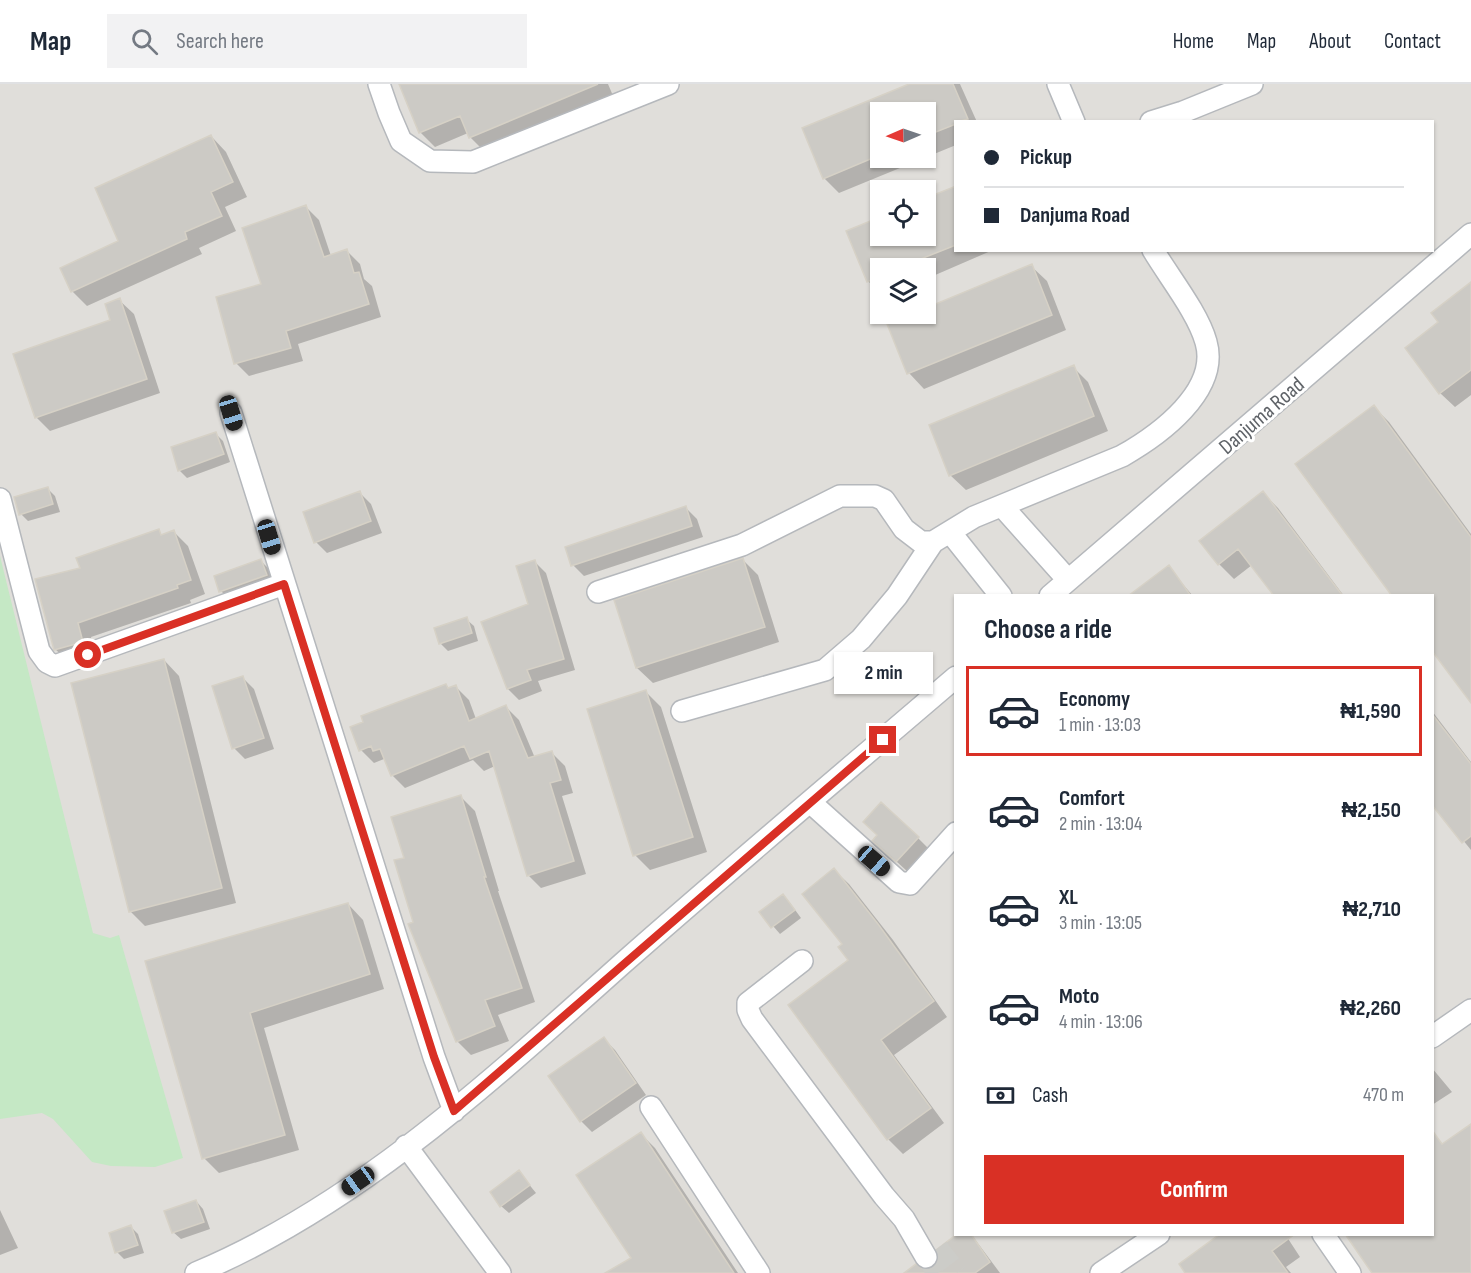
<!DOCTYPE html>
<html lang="en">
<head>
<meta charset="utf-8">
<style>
	body { margin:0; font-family:"Sofia Sans Condensed",sans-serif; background:#f2f2f3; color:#1f2937; height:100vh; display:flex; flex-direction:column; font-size:22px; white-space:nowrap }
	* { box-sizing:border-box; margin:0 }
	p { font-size:20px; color:#747a83 }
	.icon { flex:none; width:33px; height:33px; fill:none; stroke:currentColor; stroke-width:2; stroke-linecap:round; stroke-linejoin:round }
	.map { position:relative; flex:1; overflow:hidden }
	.panel { position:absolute; left:954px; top:510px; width:480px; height:642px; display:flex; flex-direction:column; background:#fff; border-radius:0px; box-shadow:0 2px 4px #0004 }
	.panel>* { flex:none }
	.banner { position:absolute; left:954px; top:36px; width:480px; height:132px; border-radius:0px; box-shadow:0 2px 4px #0004; display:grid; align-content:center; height:132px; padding:0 30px; background:#fff }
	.needle { width:39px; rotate:268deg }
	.fabs { position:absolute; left:870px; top:18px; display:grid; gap:12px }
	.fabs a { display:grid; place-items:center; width:66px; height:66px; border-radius:0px; background:#fff; box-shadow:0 2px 4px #0004; font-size:30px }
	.end { position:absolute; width:27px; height:27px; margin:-14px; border:8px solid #d93025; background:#fff; box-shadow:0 0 0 3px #fff }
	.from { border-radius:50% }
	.bubble { position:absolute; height:42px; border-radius:0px; background:#fff; box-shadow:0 2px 4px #0004; font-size:20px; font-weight:700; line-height:42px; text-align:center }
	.car { position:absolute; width:18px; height:36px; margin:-18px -9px; border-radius:8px; box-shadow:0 0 4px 2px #0007; background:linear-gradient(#222 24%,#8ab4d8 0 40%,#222 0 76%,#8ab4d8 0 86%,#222 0) }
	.banner b { display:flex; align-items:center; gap:21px; height:57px; font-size:22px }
	.banner b+b { border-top:2px solid #e0e1e3 }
	.banner i { width:15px; height:15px; background:#1f2937 }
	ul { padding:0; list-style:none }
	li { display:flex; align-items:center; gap:18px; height:90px; margin:0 12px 9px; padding:0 18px; border:3px solid transparent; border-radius:0px }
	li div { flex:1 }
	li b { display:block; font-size:22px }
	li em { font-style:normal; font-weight:700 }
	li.selected { border-color:#d93025 }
	li>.icon { width:54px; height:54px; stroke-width:1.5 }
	h2 { padding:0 30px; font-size:27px; line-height:72px }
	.pay { display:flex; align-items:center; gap:15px; height:66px; padding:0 30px; font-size:22px }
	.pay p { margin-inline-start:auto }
	.button { display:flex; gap:12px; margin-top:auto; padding:12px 30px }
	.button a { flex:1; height:69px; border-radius:0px; background:#d93025; color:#fff; font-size:24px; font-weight:700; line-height:69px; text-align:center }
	header { display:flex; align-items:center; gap:36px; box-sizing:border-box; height:84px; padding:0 30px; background:#fff; border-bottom:2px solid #e0e1e3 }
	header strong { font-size:28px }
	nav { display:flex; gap:33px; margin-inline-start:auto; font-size:21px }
	.search { width:420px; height:54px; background:#f2f2f3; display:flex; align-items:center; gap:15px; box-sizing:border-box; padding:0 21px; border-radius:0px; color:#747a83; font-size:22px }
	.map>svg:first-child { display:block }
</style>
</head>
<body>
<header>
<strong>Map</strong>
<div class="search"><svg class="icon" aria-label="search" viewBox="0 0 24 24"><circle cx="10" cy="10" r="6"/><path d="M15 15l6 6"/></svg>Search here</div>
<nav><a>Home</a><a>Map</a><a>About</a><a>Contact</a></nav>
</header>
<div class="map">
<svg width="1471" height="1189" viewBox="0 0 1471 1189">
	<rect width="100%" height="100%" fill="#f1efe8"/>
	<path fill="#e0deda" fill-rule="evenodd" d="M0,0H1471V1189H0ZM880,28H926V74H880ZM956,38H1432V166H956ZM880,106H926V152H880ZM880,184H926V230H880ZM956,512H1432V1150H956Z"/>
	<path fill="#c5e8c5" d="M0,472L93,849L110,854L119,851L183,1074L155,1083L111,1082L92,1078L53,1035L42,1029L0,1035Z"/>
	<path fill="#0003" fill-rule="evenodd" d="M400,0H608L614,14L485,68L470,53L468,49L435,63L420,48Z
		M913,0H960L977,38H956V61L839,109L824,94L804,45ZM880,28H926V74H880Z
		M211,52L226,68L247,113L225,123L236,147L199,164L202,170L87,222L72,207L120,158Z
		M956,104V166H993L926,195V184H880V209L868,197L848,148L880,135V152H926V116Z
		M306,123L319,136L331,172L347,167L360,180L364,195L372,202L381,233L298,260L303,277L249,292L236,279L263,201Z
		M1031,182L1047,197L1066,246L924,305L909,289L889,241L916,230H926V226Z
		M1471,200V311L1455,323L1440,309V238Z
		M119,216L134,230L160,309L50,347L36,333L112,237Z
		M1073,283L1088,298L1108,347L966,406L950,391Z
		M1374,323L1389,338L1471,450V617L1432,512Z
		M216,350L223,357L230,378L187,394L179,386Z
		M48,405L55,412L60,428L28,437L21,430Z
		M360,409L371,420L382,449L327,469L316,458Z
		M1263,409L1278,424L1344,512H1276L1252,481L1234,495L1219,480Z
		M686,424L697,435L703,453L584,492L573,481Z
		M158,447L163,452L174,448L188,462L205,510L190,516L191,519L91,553L96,573L70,579L55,565L82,485Z
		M743,476L758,491L779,558L653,599L637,584Z
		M261,477L268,484L273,499L228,514L221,507Z
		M535,478L546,489L575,586L538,597L542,607L519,616L508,605L483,539L529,521Z
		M1168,483L1193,512H1130Z
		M466,535L474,542L478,557L448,567L441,560L435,545Z
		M164,576L179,592L236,819L145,842L130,827Z
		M243,594L254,605L274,665L245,675L234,664Z
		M446,601L450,605L456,603L469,616L476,635L506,623L519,636L535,674L552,669L565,682L573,709L562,712L586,790L541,804L528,791L495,682L484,687L473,676L405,704L392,691L384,675L374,679L361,666Z
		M646,608L661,623L707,768L650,786L635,771Z
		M1432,627L1471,678V766L1432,718Z
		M461,713L475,727L499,807H498L535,918L498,931L509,957L471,971L457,957L405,775Z
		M918,754L929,765L908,788L886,768Z
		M834,786L849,800L893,856L947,933L894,971L944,1039L903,1070L888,1055L790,921L850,877L844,861Z
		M790,819L801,834L780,850L761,828Z
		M348,820L363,836L384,905L264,944L299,1066L219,1089L204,1074L147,878Z
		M604,955L615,966L646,1011L592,1048L581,1037Z
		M1432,984L1452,1008L1432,1021Z
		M641,1050L655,1064L738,1189H608L633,1174Z
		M519,1088L536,1109L509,1129L501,1122Z
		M196,1117L203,1125L210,1145L181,1155L173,1148Z
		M0,1126L18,1164L0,1171Z
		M131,1143L138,1150L144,1169L124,1175L117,1168Z
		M971,1150L1000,1189H907L934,1185Z
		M1285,1150L1300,1173L1286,1183L1291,1189H1187Z"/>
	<path fill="#cccac5" stroke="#d6d1c6" stroke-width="1.5" d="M399,0H598L469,54L460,32L419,49Z
		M909,0H953L968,35L956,38V40L926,52V28H880V71L823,95L802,44Z
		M211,51L233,98L211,108L222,132L185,148L187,155L71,208L60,184L118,157L95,104Z
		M956,102V161L898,184H880V192L867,198L846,147L880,133V152H926V114Z
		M306,121L324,173L347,165L354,189L359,188L369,220L286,247L291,264L234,280L216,213L261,200L242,144Z
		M1032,180L1052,231L907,290L887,240L912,230H926V224Z
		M1471,198V286L1439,310L1405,264L1438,238L1431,229Z
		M120,214L147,295L35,334L13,270L110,236L105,220Z
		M1074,281L1094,332L949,392L929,341Z
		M1374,321L1471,453V619L1432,567V512H1392L1295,380Z
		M216,348L224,370L178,387L171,363Z
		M48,403L53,420L19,431L14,413Z
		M360,407L371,437L314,459L303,428Z
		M1263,407L1343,512H1274L1238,465L1218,481L1199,457Z
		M686,422L692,442L571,482L565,463Z
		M159,445L161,451L174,446L191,496L177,501L178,504L78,539L83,558L54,566L35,495L80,484L76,474Z
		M743,474L765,543L636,584L614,516Z
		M261,475L267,491L219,508L214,492Z
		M535,476L564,575L527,586L531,596L507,605L481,538L528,520L516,482Z
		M1169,481L1191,512H1128Z
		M467,533L472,549L439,560L434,544Z
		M164,575L222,804L129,828L71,599Z
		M243,592L264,654L232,665L212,602Z
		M446,600L448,604L456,601L469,637L506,621L528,674L552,667L561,696L550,699L574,777L527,792L489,667L470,675L464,662L391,692L380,665L373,667L371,662L359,667L350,643L363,638L361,632Z
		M646,606L693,753L633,772L587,625Z
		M1432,630L1471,680V752L1462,759L1432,721Z
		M461,711L486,793H484L522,904L485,916L495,942L456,958L408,840L413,838L394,776L404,774L391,733Z
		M881,718L919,753L896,778L872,757L877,751L863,738Z
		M834,784L878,840L934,917L881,956L931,1024L887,1056L788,921L848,876L838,863L842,860L802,810Z
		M783,810L795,826L771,844L759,828Z
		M348,819L370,890L250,929L285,1051L202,1075L145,877Z
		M604,953L636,999L580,1038L548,992Z
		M1471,1040V1189H1372L1345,1150H1432V1046L1442,1060Z
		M641,1048L734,1189H605L631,1174L576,1091Z
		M519,1086L530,1101L500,1123L490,1108Z
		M196,1116L204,1138L172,1149L164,1127Z
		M131,1141L138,1161L115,1169L109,1149Z
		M957,1150H971L990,1178L975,1189H904L916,1180L925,1186L933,1184L939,1174L936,1166Z
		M1220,1150H1295L1272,1167L1288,1189H1185L1179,1180Z"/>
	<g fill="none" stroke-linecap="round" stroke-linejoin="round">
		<path stroke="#ccccc8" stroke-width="21" stroke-dasharray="21 10" stroke-linecap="butt" d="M938,1164L957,1189
			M926,1173L938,1189"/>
		<g stroke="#b5b8bc" stroke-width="24">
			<path id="minor" d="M379,0L389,29L401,57L430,77L473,78L668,0
				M1058,0L1074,38
				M1151,38L1183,28L1252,0
				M231,329L434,973L454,1027
				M0,415L39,567L47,578L55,582L284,500
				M1002,422L1068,496
				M950,448L1001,512
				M598,508L742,461L840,412H875L884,416L904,445L921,458H933L974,433L1122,372C1159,351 1220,307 1206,258C1198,229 1169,193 1153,166
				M1050,512L1471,150
				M682,627L825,586L861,555L897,512L933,458
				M810,718L899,798L910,800L956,749
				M802,877L748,919V926L752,935L884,1112L904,1135L926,1173
				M1432,953L1471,926
				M651,1023L759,1189
				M406,1062L500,1189
				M1323,1150L1350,1189
				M196,1189C358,1121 493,995 623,879C733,782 845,688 956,593
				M1101,1189L1159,1150"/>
		</g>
		<use href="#minor" stroke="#fff" stroke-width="21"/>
	</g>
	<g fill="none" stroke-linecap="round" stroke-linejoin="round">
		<path stroke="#d93025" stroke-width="8" d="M88,571L284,500L434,973L454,1027L883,656"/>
	</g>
	<g text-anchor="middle" stroke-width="6" stroke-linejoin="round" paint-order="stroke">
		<g font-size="22" fill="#5f6368" stroke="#fff">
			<text transform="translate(1261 331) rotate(-41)" y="8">Danjuma Road</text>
		</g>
	</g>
</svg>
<div class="fabs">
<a><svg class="needle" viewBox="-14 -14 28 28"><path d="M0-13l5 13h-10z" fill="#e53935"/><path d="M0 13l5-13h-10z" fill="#747a83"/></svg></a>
<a><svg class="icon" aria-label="locate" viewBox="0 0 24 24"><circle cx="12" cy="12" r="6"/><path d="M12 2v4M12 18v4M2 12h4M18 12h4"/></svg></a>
<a><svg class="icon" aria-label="layers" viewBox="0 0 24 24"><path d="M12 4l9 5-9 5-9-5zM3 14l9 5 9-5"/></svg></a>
</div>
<i class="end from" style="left:88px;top:571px"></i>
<i class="end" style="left:883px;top:656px"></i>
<div class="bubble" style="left:834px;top:568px;width:99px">2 min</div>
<i class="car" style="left:231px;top:329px;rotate:163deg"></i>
<i class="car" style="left:269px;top:453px;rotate:163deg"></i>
<i class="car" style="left:874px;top:777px;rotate:131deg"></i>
<i class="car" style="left:358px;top:1097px;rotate:235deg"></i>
<div class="banner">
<b><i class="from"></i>Pickup</b>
<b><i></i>Danjuma Road</b>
</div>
<section class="panel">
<h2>Choose a ride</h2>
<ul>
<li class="selected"><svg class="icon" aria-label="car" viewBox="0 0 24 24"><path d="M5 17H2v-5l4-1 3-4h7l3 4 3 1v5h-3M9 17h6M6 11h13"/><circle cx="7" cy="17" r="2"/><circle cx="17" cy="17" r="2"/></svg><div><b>Economy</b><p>1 min · 13:03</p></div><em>₦1,590</em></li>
<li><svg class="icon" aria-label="car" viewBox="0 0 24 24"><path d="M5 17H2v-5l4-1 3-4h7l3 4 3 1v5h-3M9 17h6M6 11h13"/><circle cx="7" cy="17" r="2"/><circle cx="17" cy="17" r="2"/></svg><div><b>Comfort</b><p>2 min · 13:04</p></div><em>₦2,150</em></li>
<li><svg class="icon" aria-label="car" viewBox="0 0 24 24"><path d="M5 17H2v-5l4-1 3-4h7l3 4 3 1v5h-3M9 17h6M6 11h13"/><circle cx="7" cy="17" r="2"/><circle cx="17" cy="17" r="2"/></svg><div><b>XL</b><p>3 min · 13:05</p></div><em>₦2,710</em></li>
<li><svg class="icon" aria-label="car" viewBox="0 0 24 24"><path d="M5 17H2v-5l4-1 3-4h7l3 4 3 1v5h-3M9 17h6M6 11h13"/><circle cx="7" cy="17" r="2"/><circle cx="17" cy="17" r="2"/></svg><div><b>Moto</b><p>4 min · 13:06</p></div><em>₦2,260</em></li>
</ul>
<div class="pay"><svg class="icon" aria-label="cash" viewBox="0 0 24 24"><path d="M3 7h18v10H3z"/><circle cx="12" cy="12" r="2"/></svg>Cash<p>470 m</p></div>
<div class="button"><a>Confirm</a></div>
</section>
</div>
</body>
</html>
